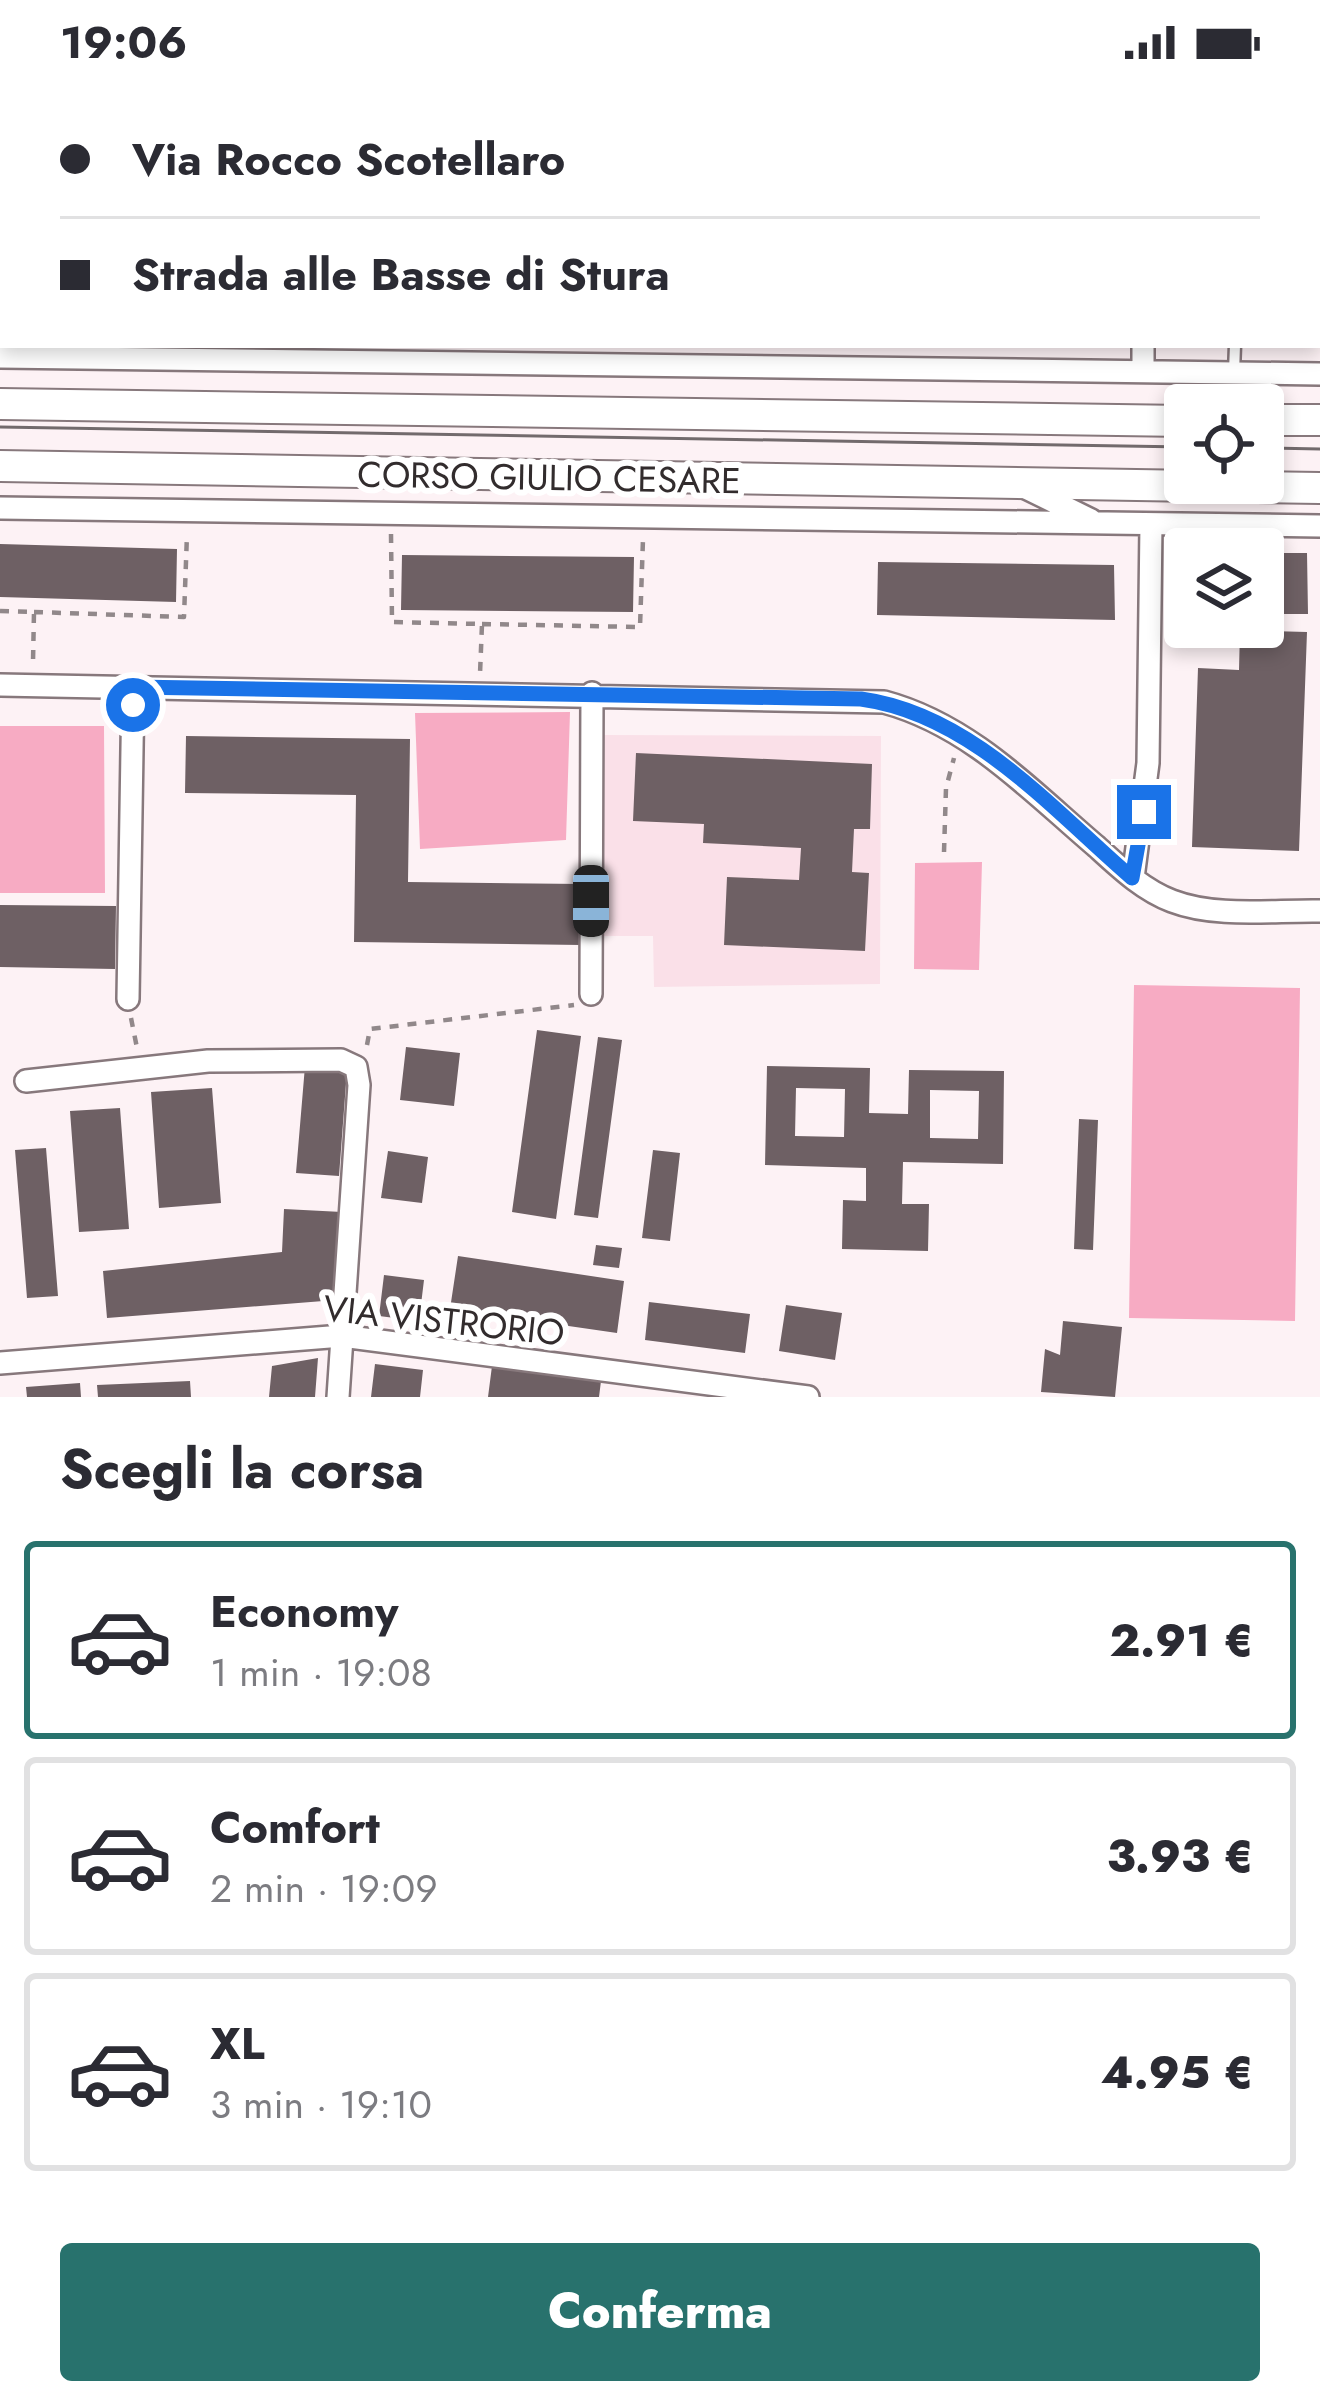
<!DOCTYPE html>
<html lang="it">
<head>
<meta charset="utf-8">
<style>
	body { margin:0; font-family:Jost,sans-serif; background:#f2f2f3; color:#2b2b33; height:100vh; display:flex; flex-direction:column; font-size:45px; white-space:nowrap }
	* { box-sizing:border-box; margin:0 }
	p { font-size:39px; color:#7c7c81 }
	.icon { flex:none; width:66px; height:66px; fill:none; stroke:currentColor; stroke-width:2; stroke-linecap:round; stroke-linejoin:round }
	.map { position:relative; height:1313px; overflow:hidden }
	.details { display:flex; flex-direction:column; background:#fff; flex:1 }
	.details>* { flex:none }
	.top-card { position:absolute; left:0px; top:0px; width:1320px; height:264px; box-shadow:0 6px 18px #0003; display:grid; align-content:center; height:264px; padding:0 60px; background:#fff }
	.buttons { position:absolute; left:1164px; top:300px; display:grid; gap:24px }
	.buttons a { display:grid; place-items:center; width:120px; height:120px; border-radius:12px; background:#fff; box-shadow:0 6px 18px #0003; font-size:60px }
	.end { position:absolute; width:54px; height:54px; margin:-27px; border:15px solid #1a73e8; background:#fff; box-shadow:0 0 0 6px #fff }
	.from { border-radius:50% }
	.car { position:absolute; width:36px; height:72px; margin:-36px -18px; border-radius:15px; box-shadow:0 0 9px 3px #0007; background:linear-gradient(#222 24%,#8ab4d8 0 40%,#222 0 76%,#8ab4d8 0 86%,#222 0) }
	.top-card b { display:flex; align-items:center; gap:42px; height:114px; font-size:45px }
	.top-card b+b { border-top:3px solid #e1e1e2 }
	.top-card i { width:30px; height:30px; background:#2b2b33 }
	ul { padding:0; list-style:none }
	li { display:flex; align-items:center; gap:36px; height:198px; margin:0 24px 18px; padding:0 36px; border:6px solid #e1e1e2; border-radius:12px }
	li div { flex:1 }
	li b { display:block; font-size:45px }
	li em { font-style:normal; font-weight:800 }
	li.selected { border-color:#28726d }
	li>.icon { width:108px; height:108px; stroke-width:1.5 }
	h2 { padding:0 60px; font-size:54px; line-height:144px }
	.action { display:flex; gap:24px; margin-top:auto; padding:24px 60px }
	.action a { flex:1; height:138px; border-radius:12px; background:#28726d; color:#fff; font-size:48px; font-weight:800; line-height:138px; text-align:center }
	.status { display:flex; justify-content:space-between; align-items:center; height:84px; padding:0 60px; background:#fff; direction:ltr }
	.status svg { height:33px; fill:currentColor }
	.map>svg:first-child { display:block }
</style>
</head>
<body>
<div class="status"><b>19:06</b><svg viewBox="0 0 49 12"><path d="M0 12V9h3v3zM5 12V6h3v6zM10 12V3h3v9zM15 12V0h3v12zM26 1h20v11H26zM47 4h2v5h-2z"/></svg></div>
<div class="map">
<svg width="1320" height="1313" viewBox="0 0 1320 1313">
	<rect width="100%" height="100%" fill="#fdf2f5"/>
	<path fill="#fae0e8" d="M602,651L881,652L880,900L654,903L653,852H600Z"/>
	<path fill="#f7abc3" d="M570,628L566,756L420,765L415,629Z
		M0,642H104L105,809H0Z
		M982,778L979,886L914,885L915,779Z
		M1134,901L1300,904L1295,1237L1129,1234Z"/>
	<path fill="#6e6064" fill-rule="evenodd" d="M0,460L177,465L176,518L0,513Z
		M1168,469H1185V531H1169Z
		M1263,469H1307L1308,530H1263Z
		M402,471L634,473L633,528L401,526Z
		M878,478L1114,481L1115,536L877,531Z
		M1240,546L1307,548L1299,767L1192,763L1198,584L1239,586Z
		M186,652L410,655L408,798L582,800L581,861L354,858L356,711L185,709Z
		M636,669L872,680L870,745H854L852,788L869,789L865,867L724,861L727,793L799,796L801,764L703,759L704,740L633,737Z
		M0,821L116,822L115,885L0,883Z
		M537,946L581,952L556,1135L512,1128Z
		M598,953L622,956L598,1134L574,1131Z
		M406,963L460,969L454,1022L400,1016Z
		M305,982L347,986L339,1092L296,1089Z
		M767,982L870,984L869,1029L908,1030L909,986L1004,987L1003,1080L903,1078L902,1120H929L928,1167L842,1165L843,1116L866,1117V1084L765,1081ZM796,1004L845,1005L844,1053L795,1052ZM930,1006L979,1007L978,1055L930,1054Z
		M212,1004L221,1119L159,1124L151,1008Z
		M120,1024L129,1145L79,1148L70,1027Z
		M1079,1035L1098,1036L1093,1166L1074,1165Z
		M46,1064L58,1212L27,1214L15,1066Z
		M653,1066L680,1069L670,1157L642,1154Z
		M388,1067L428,1073L422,1119L381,1114Z
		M284,1125L342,1128L336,1216L107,1234L103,1187L282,1168Z
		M596,1161L622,1164L619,1184L593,1181Z
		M458,1172L624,1197L617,1249L450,1225Z
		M384,1191L424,1196L419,1237L379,1232Z
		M649,1218L750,1230L745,1269L645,1256Z
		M786,1221L842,1229L835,1276L779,1267Z
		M1063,1237L1122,1243L1115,1313L1041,1308L1045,1265L1060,1271Z
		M318,1274L315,1313H269L272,1282Z
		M375,1280L423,1286L420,1313H371Z
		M492,1282L601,1297L599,1313H488Z
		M190,1297L191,1313H98L97,1301Z
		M80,1299L81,1313H27L26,1303Z"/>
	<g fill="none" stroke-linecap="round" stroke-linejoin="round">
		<g stroke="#87787c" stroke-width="15">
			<path id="service" d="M51,3V0
				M233,3V0
				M1317,129H1320
				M1234,288L1235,261"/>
		</g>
		<g stroke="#87787c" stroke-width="26">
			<path id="minor" d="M1147,3V0
				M0,273L1320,290
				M1143,286V261
				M1022,402L1091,436
				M0,424L1320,442
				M0,601L884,618C970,641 1031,707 1097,763C1120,784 1143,806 1172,817C1216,834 1273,826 1320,827
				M1133,794L1148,679L1151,440
				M591,910L592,609
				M128,915L133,603
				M26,997L208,977L341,976L356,983L359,1001L338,1313
				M0,1279L342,1252L808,1313"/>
		</g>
		<g stroke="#87787c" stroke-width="34">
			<path id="primary" d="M0,320L1185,337
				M1263,336H1320
				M0,382L1320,404"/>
		</g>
		<path stroke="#91888a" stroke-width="4.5" stroke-dasharray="9 9" stroke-linecap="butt" d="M391,450L392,538L482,540L480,590
			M0,527L34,528L33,578
			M34,528L184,533L187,450
			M482,540L640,543L643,455
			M944,768L946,704L954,674
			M131,934L137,964
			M367,961L370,945L574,921"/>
		<use href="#service" stroke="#fff" stroke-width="10"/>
		<use href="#minor" stroke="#fff" stroke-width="21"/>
		<use href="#primary" stroke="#fff" stroke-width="30"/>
		<path stroke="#726a6c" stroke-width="3" d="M0,343L1185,363
			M1263,364L1320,365"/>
	</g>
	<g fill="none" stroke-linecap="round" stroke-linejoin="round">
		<path stroke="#1a73e8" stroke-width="15" d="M133,621V603L861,615C971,630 1052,725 1132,794L1144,728"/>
	</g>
	<g text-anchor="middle" stroke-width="12" stroke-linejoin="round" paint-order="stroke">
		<g font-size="36" fill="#322c2d" stroke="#fff">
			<text transform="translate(549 393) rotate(1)" y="13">CORSO GIULIO CESARE</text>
			<text transform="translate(444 1236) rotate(6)" y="13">VIA VISTRORIO</text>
		</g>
	</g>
</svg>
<div class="buttons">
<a><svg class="icon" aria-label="locate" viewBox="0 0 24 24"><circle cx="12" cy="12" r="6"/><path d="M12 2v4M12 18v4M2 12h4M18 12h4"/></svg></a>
<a><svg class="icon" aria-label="layers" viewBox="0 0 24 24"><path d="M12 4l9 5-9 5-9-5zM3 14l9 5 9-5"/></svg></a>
</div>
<i class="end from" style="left:133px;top:621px"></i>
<i class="end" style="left:1144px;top:728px"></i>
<i class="car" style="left:591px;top:817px;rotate:180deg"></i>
<div class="top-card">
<b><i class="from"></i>Via Rocco Scotellaro</b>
<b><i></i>Strada alle Basse di Stura</b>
</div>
</div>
<section class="details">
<h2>Scegli la corsa</h2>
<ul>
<li class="selected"><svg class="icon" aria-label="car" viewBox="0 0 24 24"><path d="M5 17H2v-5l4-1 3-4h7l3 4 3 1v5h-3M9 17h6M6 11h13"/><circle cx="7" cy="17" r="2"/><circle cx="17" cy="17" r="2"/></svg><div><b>Economy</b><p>1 min · 19:08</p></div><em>2.91 €</em></li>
<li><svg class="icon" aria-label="car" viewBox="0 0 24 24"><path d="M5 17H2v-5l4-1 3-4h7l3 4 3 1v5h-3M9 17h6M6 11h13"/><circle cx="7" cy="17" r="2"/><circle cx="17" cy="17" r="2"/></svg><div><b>Comfort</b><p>2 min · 19:09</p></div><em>3.93 €</em></li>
<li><svg class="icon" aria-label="car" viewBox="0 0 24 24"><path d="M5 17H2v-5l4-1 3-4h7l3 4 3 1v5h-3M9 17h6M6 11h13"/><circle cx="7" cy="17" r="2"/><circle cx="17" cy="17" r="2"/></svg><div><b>XL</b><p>3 min · 19:10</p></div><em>4.95 €</em></li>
</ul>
<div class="action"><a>Conferma</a></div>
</section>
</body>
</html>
